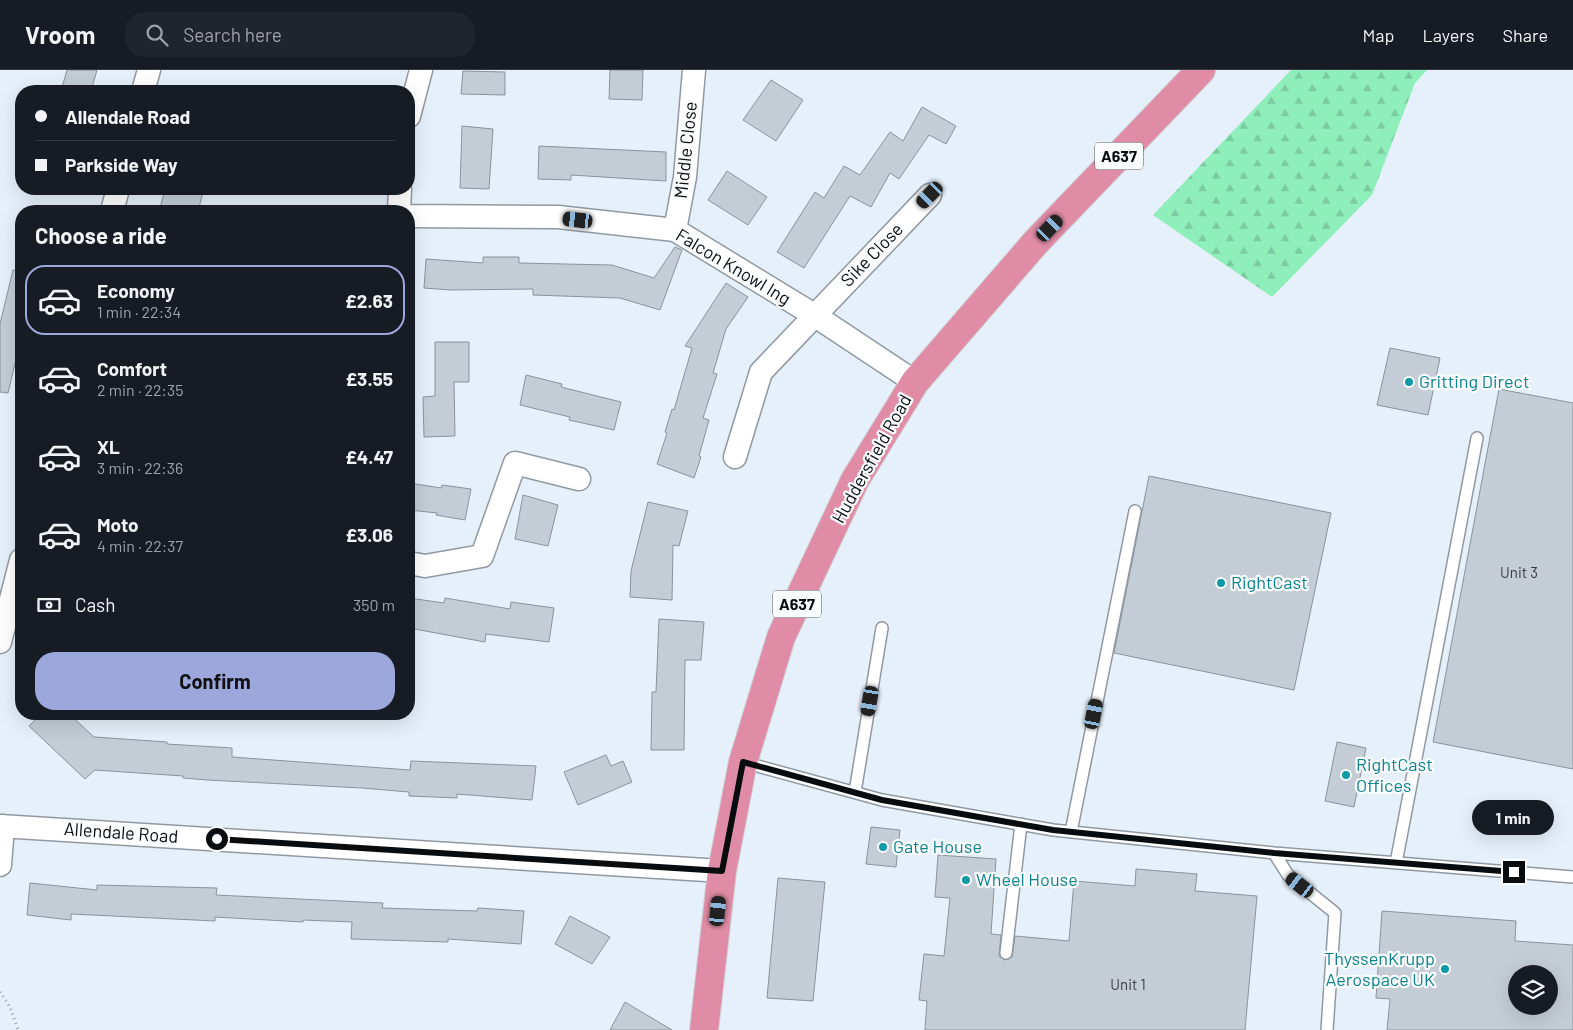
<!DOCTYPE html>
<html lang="en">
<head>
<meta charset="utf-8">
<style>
	body { margin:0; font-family:Barlow,sans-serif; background:#20242c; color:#f1f3f6; height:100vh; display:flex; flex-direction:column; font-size:19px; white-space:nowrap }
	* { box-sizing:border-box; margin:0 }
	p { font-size:16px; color:#9ea1a6 }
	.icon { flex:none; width:28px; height:28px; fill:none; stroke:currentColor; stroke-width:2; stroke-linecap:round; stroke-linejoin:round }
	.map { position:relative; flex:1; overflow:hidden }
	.panel { position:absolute; left:15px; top:135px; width:400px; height:515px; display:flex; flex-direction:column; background:#171b24; border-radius:20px; box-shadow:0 5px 20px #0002 }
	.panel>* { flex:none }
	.hud { position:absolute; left:15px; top:15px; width:400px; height:110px; border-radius:20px; box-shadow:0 5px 20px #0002; display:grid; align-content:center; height:110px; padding:0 20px; background:#171b24 }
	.buttons { position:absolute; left:1508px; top:895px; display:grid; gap:10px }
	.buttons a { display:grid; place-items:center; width:50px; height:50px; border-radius:50%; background:#171b24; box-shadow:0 5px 20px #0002; font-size:25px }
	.end { position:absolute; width:22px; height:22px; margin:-11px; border:6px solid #090c0f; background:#fff; box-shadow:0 0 0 2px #fff }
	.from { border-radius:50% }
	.bubble { position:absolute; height:35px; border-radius:18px; background:#171b24; box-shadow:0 5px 20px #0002; font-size:16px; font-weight:700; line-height:35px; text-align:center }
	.car { position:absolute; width:15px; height:30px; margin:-15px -8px; border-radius:6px; box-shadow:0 0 4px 1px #0007; background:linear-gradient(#222 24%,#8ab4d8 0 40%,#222 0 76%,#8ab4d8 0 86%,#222 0) }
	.hud b { display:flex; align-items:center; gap:18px; height:48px; font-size:19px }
	.hud b+b { border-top:1px solid #363941 }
	.hud i { width:12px; height:12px; background:#f1f3f6 }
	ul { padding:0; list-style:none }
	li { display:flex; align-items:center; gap:15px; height:70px; margin:0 10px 8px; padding:0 10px; border:2px solid transparent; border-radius:20px }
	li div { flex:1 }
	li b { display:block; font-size:19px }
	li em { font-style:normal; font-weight:700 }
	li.active { border-color:#9ca7dc }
	li>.icon { width:45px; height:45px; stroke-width:1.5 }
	h2 { padding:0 20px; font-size:22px; line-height:60px }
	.pay { display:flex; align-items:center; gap:12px; height:55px; padding:0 20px; font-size:19px }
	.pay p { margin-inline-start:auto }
	.button { display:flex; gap:10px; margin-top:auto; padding:10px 20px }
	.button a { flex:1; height:58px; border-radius:20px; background:#9ca7dc; color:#111; font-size:20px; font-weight:700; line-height:58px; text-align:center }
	header { display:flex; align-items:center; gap:30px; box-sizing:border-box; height:70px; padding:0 25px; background:#171b24; border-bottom:1px solid #363941 }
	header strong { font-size:24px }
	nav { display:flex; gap:28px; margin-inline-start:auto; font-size:18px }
	.search { width:350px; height:45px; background:#20242c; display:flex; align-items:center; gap:12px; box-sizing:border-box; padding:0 18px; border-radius:20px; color:#9ea1a6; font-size:19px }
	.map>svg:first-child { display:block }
</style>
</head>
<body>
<header>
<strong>Vroom</strong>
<div class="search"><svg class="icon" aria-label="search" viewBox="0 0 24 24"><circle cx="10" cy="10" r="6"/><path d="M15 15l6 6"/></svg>Search here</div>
<nav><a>Map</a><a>Layers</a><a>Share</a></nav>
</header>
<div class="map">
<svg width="1573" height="960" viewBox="0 0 1573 960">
	<defs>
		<pattern id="forest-firs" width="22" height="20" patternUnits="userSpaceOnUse" patternTransform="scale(1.25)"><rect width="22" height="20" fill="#8fefbb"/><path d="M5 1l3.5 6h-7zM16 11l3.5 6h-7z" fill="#7acca0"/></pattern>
	</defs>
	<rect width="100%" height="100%" fill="#e6f0fa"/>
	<path fill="url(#forest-firs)" d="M1291,0H1427L1415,13L1372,125L1272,227L1153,145Z"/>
	<path fill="#c4cdd6" stroke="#8a939c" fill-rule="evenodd" d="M67,0H97L91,21H61Z
		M610,0H643L642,30L609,29Z
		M463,1L505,2V25L461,24Z
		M771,10L803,30L776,71L743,50Z
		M922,37L956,56L946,74L929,65L899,109L890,103L871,137L850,126L804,198L777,182L815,122L824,128L844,96L860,105L890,62L903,71Z
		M462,56L493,59L489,119L460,118Z
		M539,76L666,82V111L571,105V110L538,109Z
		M727,101L767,127L748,155L708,130Z
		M165,119H204L198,141H175L160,138Z
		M675,177L682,180L660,240L620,228L533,225V219L450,220L424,218L426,189L483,193V187H519V193L612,195L654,208Z
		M13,200L21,201V268L8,323L0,322V254Z
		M726,213L748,227L726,259L713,303L717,304L703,348L709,350L699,386L701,387L694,408L657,394L667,363L665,362L672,339L674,340L692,278L685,276Z
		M435,272H469V312H454L455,366L424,367L423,327L435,326Z
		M1390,278L1440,288L1428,345L1377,335Z
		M526,305L562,314L561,317L621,332L614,360L569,350L570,347L520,335Z
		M1499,319L1573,333V699L1433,672Z
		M1149,406L1331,443L1294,620L1114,583Z
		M409,413L441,418L442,415L471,419L465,450L436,445L437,443L409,440Z
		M523,425L558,435L548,476L515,469Z
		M648,432L688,441L679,476L673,475L672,530L630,527L631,501Z
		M409,528L444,533L445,528L510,539L511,532L554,538L549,572L486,564L485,572L409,558Z
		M659,549L704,552L701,590H685L684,680H651L652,622H656Z
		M41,644H69L94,667L167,672V674L232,678V687L410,700L411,691L536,696L532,730L457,724V728L409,726V722L362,718L207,710L183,708V706L95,700L85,709L29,656Z
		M1337,672L1366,678L1354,737L1325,731Z
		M606,685L611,696L623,691L632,712L578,735L564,702Z
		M871,757L900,760L896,797L866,794Z
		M938,785L996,789L991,864L1001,865L999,886L1005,890L1012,887L1015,866L1069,871L1074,811L1135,816L1136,799L1197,804L1195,821L1257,826L1245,960H925L927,931L919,930L924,884L944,886L950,828L935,827Z
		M778,808L825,812L813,931L767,928Z
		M30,813L97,820V815L217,818L216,825L383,833L382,838L477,841L478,838L524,841L521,874L448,869V872L351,869L352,852L303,850V852L215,847V851L71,844V850L27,845Z
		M1382,841L1516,851L1515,871L1573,875V960H1387L1390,929L1376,928ZM1516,904H1549V936H1516Z
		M570,846L610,867L592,894L555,874Z
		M625,932L672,960H610Z"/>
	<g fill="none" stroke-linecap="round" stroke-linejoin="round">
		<g stroke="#9099a2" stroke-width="14">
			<path id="lane" d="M743,692L882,730L1053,760L1274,783L1573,807
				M855,722L882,558
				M1071,762L1135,441
				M1274,783L1288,805L1335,843L1327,960
				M1396,793L1477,368
				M1006,883L1021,754"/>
		</g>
		<g stroke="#9099a2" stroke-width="25">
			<path id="street" d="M143,21L149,0
				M409,46L421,0
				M112,141L118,119
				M399,141L400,119
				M409,146L558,147L675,160L814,245L915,312
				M675,160L685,107L694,0
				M735,387L761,302L930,125
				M409,493L425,496L482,486L515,393L579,409
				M0,572L21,490
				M0,756L722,801
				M0,795L3,756"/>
		</g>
		<g stroke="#cececf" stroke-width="30">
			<path id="highway" d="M704,960L722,801L743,692L781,567L855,410L915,312L1036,172L1201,0"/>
		</g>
		<path stroke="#99a0a8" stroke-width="3" stroke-dasharray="1 4" stroke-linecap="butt" d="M0,922L10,937L18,960"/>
		<use href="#lane" stroke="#fff" stroke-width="11"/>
		<use href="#street" stroke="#fff" stroke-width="22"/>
		<use href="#highway" stroke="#e08ca6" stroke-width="28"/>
	</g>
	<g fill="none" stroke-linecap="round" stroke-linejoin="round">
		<path stroke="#090c0f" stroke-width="6" d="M217,769L722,801L743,692L882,730L1053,760L1274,783L1514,802"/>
	</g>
	<g fill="#0f9aa8" stroke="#fafcfe" stroke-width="2">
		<circle cx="1409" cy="312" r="5"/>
		<circle cx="1221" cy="513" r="5"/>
		<circle cx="1346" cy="705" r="5"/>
		<circle cx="883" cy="777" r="5"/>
		<circle cx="966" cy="810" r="5"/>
		<circle cx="1445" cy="899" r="5"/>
	</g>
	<g text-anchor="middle" stroke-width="4.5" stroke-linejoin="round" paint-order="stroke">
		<g font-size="15" fill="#383c41">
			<text x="1519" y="508">Unit 3</text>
			<text x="1128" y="920">Unit 1</text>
		</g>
		<g fill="#fafcfe" stroke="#515457" stroke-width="1">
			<rect x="1095" y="72.5" width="48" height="27" rx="4"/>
			<rect x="773" y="520.5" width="48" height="27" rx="4"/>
		</g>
		<g font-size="16" font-weight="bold" fill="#090c0f">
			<text x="1119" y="92">A637</text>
			<text x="797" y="540">A637</text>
		</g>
		<g font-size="18" fill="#090c0f" stroke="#fafcfe">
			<text transform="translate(686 80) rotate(-84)" y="6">Middle Close</text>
			<text transform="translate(872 185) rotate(-46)" y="6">Sike Close</text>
			<text transform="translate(733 197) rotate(31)" y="6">Falcon Knowl Ing</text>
			<text transform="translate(872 389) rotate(-61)" y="6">Huddersfield Road</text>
			<text transform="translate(121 763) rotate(4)" y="6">Allendale Road</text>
		</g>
		<g font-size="18" fill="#0d838f" stroke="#fafcfe" text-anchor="start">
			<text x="1419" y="318">Gritting Direct</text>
			<text x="1231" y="519">RightCast</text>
			<text x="1356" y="701">RightCast<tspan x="1356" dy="21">Offices</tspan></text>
			<text x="893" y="783">Gate House</text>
			<text x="976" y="816">Wheel House</text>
			<text x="1435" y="895" text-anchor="end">ThyssenKrupp<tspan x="1435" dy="21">Aerospace UK</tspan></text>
		</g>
	</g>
</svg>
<div class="buttons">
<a><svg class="icon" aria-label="layers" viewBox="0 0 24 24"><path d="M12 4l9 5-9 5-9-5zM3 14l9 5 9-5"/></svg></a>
</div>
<i class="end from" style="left:217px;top:769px"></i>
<i class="end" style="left:1514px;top:802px"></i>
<div class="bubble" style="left:1472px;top:730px;width:82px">1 min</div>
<i class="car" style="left:930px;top:125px;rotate:224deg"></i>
<i class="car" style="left:578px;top:150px;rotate:276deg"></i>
<i class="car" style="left:1050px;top:158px;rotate:44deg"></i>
<i class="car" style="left:870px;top:631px;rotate:190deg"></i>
<i class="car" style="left:1094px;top:644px;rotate:11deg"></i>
<i class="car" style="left:1300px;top:815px;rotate:308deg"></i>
<i class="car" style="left:718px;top:841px;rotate:6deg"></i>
<div class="hud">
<b><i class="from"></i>Allendale Road</b>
<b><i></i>Parkside Way</b>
</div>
<section class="panel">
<h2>Choose a ride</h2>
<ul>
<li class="active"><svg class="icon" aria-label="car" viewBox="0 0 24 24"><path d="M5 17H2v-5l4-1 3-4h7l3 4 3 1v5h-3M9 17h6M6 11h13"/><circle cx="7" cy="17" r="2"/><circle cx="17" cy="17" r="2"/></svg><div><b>Economy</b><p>1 min · 22:34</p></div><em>£2.63</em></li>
<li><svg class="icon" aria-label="car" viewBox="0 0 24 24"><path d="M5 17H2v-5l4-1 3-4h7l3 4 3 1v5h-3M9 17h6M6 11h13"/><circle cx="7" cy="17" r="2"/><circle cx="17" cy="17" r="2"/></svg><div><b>Comfort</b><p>2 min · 22:35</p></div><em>£3.55</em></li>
<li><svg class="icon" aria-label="car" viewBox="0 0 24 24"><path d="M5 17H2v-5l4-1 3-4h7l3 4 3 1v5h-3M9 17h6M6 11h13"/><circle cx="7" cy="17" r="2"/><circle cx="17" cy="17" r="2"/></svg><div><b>XL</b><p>3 min · 22:36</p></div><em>£4.47</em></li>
<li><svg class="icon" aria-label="car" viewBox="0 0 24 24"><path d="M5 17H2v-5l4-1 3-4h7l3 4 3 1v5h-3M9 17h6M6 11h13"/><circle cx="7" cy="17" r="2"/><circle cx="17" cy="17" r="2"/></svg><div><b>Moto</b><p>4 min · 22:37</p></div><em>£3.06</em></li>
</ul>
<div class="pay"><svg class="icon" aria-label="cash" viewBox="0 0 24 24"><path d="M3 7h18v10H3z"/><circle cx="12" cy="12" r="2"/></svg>Cash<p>350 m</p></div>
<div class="button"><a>Confirm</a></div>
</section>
</div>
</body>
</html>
